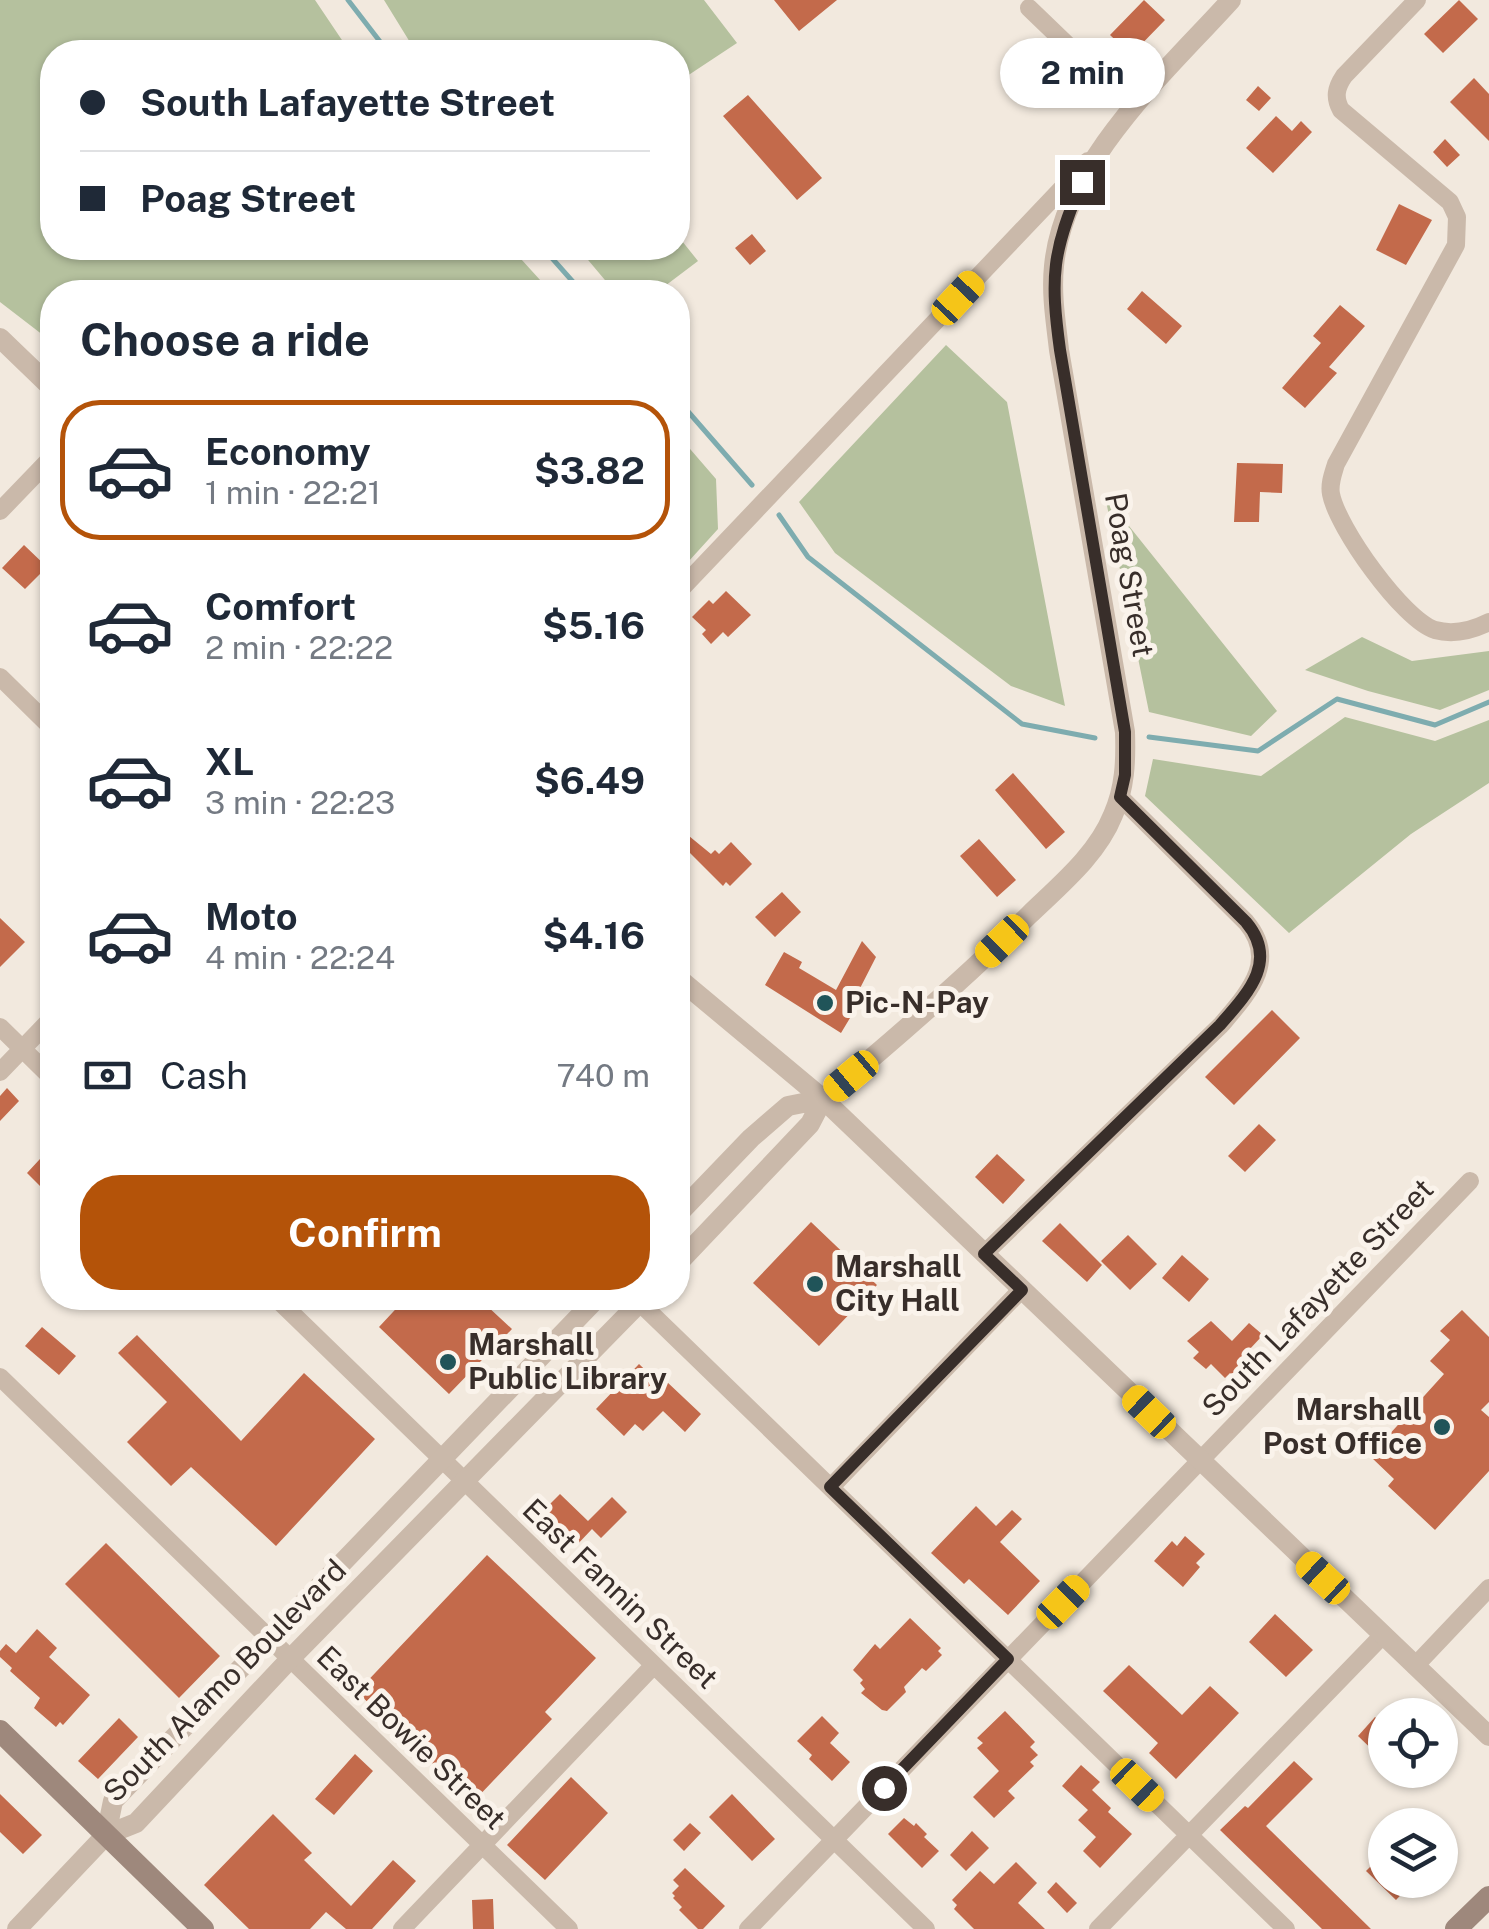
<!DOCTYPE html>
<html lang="en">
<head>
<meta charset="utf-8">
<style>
	body { margin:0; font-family:"Public Sans",sans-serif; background:#f6f6f7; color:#1f2937; height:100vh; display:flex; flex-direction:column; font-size:38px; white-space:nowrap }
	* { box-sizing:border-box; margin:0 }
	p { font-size:32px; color:#747a83 }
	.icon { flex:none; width:55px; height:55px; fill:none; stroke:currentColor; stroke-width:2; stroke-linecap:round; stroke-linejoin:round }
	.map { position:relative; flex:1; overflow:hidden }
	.drawer { position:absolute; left:40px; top:280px; width:650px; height:1030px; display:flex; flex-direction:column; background:#fff; border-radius:40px; box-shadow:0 2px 8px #0004 }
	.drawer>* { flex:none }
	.banner { position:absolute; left:40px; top:40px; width:650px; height:220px; border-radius:40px; box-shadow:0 2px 8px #0004; display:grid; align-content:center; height:220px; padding:0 40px; background:#fff }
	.buttons { position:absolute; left:1368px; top:1698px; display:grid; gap:20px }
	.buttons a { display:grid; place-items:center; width:90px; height:90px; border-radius:50%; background:#fff; box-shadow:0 2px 8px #0004; font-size:50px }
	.end { position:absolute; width:45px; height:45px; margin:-22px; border:12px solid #382e2a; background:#fff; box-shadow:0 0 0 5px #fff }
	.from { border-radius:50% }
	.bubble { position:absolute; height:70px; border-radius:35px; background:#fff; box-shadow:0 2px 8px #0004; font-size:32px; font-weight:700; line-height:70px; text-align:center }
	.car { position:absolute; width:30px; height:60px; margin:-30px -15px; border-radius:12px; box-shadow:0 0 8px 2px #0007; background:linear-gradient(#f5c518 24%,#345 0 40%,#f5c518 0 76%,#345 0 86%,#f5c518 0) }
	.banner b { display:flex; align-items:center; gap:35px; height:95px; font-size:38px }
	.banner b+b { border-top:2px solid #e0e1e3 }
	.banner i { width:25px; height:25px; background:#1f2937 }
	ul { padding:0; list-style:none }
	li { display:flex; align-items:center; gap:30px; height:140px; margin:0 20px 15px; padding:0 20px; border:5px solid transparent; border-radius:40px }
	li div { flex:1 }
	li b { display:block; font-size:38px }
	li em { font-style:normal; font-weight:700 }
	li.current { border-color:#b45309 }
	li>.icon { width:90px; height:90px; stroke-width:1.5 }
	h2 { padding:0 40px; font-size:45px; line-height:120px }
	.pay { display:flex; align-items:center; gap:25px; height:110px; padding:0 40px; font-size:38px }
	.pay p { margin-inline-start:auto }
	.cta { display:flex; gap:20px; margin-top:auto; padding:20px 40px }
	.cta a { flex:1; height:115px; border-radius:40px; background:#b45309; color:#fff; font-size:40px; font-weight:700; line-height:115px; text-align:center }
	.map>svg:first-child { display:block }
</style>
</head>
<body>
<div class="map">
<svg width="1489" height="1929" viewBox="0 0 1489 1929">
	<rect width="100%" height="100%" fill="#f2e9de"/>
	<path fill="#b5c19e" d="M0,0H315L350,52H52V248H511L551,292H52V342L0,302Z
		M384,0H704L737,43L678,82V52H416Z
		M678,236L698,261L657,292H615L578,248H678Z
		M946,345L1007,402L1065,706L1011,686L835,553L799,502Z
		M678,435L716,479L718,529L678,573Z
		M1105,496L1277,711L1251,736L1149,712Z
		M1362,637L1412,661L1489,651V690L1440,710L1368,691L1305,670Z
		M1345,717L1435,741L1489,720V783L1411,834L1289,933L1145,796L1153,759L1261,776Z"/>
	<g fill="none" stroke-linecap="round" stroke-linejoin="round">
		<path stroke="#7eacaf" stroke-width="5" d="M348,0L388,52
			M543,248L582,292
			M678,400L752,485
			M779,515L808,557L1022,724L1095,738
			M1149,737L1258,751L1337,699L1435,725L1489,702"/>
	</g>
	<path fill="#c36a4b" d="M774,0H837L799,31Z
		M1144,0L1165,20L1131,55L1110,35Z
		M1459,0L1478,19L1443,53L1424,34Z
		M1474,78L1489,94V141L1450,102Z
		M1258,86L1271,98L1259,111L1246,100Z
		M748,95L822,178L797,200L723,116Z
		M1276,116L1292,131L1301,121L1312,132L1273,173L1246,148Z
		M1445,139L1460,155L1447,167L1433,152Z
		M1399,204L1432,220L1406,265L1376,250Z
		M752,234L766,251L750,265L735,248Z
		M1142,291L1182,326L1166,344L1127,309Z
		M1340,305L1365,326L1329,367L1337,373L1305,408L1282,388L1321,343L1313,336Z
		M1237,463L1283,464L1282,493L1260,492L1259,522H1234Z
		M24,545L47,567L25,589L2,568Z
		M726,591L751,615L728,637L723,632L711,644L702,634L706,630L692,617L709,600L713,604Z
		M1013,773L1065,832L1046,849L995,790Z
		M678,827L711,854L715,850L719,854L731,842L752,864L730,886L726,882L723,886L689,852L678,866Z
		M979,839L1016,880L997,897L960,856Z
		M782,892L801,912L775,937L755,917Z
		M0,918L25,942L0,967Z
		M862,941L876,957L854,1000L859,1003L841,1033L765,985L784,952L802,962L799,968L836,990Z
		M1272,1010L1300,1038L1234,1105L1205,1077Z
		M7,1088L19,1101L0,1121V1096Z
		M1259,1124L1276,1140L1245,1172L1228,1156Z
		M52,1146V1198L27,1173Z
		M997,1154L1025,1180L1003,1204L975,1177Z
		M811,1222L877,1285L819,1346L753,1283Z
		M1060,1223L1102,1265L1087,1282L1042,1241Z
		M1128,1235L1157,1264L1130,1290L1101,1261Z
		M1182,1255L1209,1279L1189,1302L1162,1278Z
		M406,1298H493L486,1305L512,1329L449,1394L379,1327Z
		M1462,1310L1489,1337V1402L1481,1410L1489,1417V1471L1435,1530L1388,1486L1394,1479L1372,1458L1389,1439L1387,1437L1444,1374L1430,1361L1450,1340L1440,1331Z
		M1211,1321L1232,1341L1249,1323L1263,1335L1248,1351L1254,1358L1235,1378L1230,1373L1225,1378L1211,1364L1206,1369L1193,1358L1199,1352L1187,1341Z
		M42,1327L76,1356L59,1375L25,1346Z
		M137,1335L241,1441L304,1373L375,1439L276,1546L191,1467L171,1486L127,1442L167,1402L118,1353Z
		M639,1364L662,1386L666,1381L701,1414L685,1432L663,1411L643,1431L635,1424L624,1436L596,1409Z
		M560,1494L588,1521L612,1497L627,1512L601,1538L592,1529L574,1548L539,1515Z
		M976,1506L996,1526L1012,1510L1022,1519L1000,1542L1040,1581L1008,1615L969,1579L964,1584L931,1553Z
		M1185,1536L1205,1554L1196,1563L1200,1567L1183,1587L1154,1561L1172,1541L1177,1546Z
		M106,1543L220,1656L179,1698L65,1584Z
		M487,1555L596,1658L545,1712L552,1719L473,1802L357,1692Z
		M1275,1614L1313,1650L1286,1677L1249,1642Z
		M910,1618L941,1648L938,1651L942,1655L926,1671L922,1668L904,1687L906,1692L887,1711L882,1710L861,1693L865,1689L860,1683L863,1680L853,1670L875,1644L880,1649Z
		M37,1629L57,1648L49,1657L90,1695L63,1725L60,1722L56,1727L34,1708L40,1698L10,1671L12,1668L0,1657V1651L6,1644L16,1653Z
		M1129,1665L1182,1715L1210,1686L1239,1713L1176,1779L1149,1753L1158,1743L1103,1691Z
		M1005,1711L1035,1742L1030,1747L1038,1755L1030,1762L1034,1766L1008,1791L1015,1798L994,1818L973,1797L999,1771L977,1748L983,1743L977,1738Z
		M822,1716L839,1733L830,1743L850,1762L832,1781L809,1759L812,1755L797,1741Z
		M1375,1717L1385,1726V1762L1358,1736Z
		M119,1718L138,1737L98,1779L78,1761Z
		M355,1754L373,1771L334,1815L315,1799Z
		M1294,1761L1313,1779L1266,1826L1371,1929H1322L1220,1830L1245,1806L1248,1808Z
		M1081,1765L1100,1782L1092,1790L1111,1808L1108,1812L1132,1834L1100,1868L1083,1851L1096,1837L1078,1820L1088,1810L1062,1786Z
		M571,1777L608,1813L545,1880L507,1845Z
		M0,1794L42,1835L23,1854L0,1832Z
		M732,1794L775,1839L752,1861L709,1817Z
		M273,1814L312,1853L304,1860L351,1906L393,1860L416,1881L372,1929H346L326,1912L310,1929H249L204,1885Z
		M904,1818L914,1826L916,1823L927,1834L924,1837L939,1851L922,1868L888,1834Z
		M690,1823L701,1833L684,1851L673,1840Z
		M972,1831L989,1848L966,1871L950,1855Z
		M1385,1852V1880H1415L1396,1900L1366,1871Z
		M1016,1862L1037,1883L1018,1903L1045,1929H974L954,1909L957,1905L952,1900L980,1871L994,1884Z
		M685,1868L725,1906L703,1929H698L679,1910L682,1907L673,1898L675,1896L672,1893L679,1886L673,1880Z
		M1056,1882L1077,1903L1067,1913L1047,1892Z
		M493,1899L494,1929H473L472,1900Z"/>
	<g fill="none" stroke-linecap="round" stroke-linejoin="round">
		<path stroke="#cab9aa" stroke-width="18" d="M1417,0L1344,76C1336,88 1334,97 1341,110L1450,202L1457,217L1456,245L1336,464C1333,474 1329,484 1331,494C1337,527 1403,620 1435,630C1453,635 1473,630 1489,622
			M1029,8L1133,108
			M0,511L52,457
			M678,592L1088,161
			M0,677L52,728
			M0,1027L52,1078
			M0,1072L52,1018
			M984,1254L1221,1025C1248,993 1279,961 1246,922L1120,797
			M276,1298L926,1929
			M635,1298L1286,1929
			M0,1377L569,1929
			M831,1487L1022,1289
			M1415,1666L1489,1588
			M402,1929L654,1665
			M748,1929L1470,1181
			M1098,1929L1383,1635"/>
		<path stroke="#cab9aa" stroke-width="20" d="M0,338L52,388
			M678,978L823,1099L1489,1736
			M678,1214L751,1138L788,1106L823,1099
			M678,1263L810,1124L823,1099C894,1040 963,980 1029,915C1060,885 1097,855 1113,815C1125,788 1126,761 1125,732L1059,350C1056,323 1051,294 1054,266C1064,162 1165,73 1231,0
			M106,1835L113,1801L597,1298
			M17,1929L106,1835L136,1823L290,1659L644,1298"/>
		<path stroke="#9e887c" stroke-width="22" d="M0,1731L203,1929
			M1456,1929L1489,1897"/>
	</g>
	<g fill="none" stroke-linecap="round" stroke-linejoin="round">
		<path stroke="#382e2a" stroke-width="12" d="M884,1788L1008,1659L830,1487L1022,1290L984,1254L1220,1025C1248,993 1279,961 1246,922L1120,797L1125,775V732L1060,350C1050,277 1052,251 1082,182"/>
	</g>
	<g fill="#205459" stroke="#faf3eb" stroke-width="4">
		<circle cx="825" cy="1003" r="10"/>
		<circle cx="815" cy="1284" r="10"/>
		<circle cx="448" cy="1362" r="10"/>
		<circle cx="1442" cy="1427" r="10"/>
	</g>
	<g text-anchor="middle" stroke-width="10" stroke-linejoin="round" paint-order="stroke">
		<g font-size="30" fill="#382e2a" stroke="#faf3eb">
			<text transform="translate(1129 575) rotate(80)" y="10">Poag Street</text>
			<text transform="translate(1318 1298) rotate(-46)" y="10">South Lafayette Street</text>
			<text transform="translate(620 1594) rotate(44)" y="10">East Fannin Street</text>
			<text transform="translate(225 1681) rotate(-45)" y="10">South Alamo Boulevard</text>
			<text transform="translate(411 1738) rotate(44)" y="10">East Bowie Street</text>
		</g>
		<g font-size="30" font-weight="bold" fill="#382e2a" stroke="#faf3eb" text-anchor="start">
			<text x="845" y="1013">Pic-N-Pay</text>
			<text x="835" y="1277">Marshall<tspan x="835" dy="34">City Hall</tspan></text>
			<text x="468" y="1355">Marshall<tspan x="468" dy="34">Public Library</tspan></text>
			<text x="1422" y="1420" text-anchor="end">Marshall<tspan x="1422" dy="34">Post Office</tspan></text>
		</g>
	</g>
</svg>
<div class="buttons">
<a><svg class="icon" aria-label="locate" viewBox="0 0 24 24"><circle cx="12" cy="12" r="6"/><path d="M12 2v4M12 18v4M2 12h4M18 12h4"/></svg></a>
<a><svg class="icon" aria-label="layers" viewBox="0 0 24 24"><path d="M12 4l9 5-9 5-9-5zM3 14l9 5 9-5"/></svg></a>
</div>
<i class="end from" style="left:884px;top:1788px"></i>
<i class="end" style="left:1082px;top:182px"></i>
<div class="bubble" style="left:1000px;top:38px;width:165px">2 min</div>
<i class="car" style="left:958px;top:298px;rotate:43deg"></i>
<i class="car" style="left:1002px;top:941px;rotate:226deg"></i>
<i class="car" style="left:851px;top:1076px;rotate:230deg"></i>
<i class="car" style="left:1149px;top:1412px;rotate:314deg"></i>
<i class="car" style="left:1323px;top:1578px;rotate:313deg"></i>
<i class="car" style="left:1063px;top:1602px;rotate:44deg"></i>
<i class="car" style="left:1137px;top:1785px;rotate:134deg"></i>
<div class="banner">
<b><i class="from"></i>South Lafayette Street</b>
<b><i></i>Poag Street</b>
</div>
<section class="drawer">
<h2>Choose a ride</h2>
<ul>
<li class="current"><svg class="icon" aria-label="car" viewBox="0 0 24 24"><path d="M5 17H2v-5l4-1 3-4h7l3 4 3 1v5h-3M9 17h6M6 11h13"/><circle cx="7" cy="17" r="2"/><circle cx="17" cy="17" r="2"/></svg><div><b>Economy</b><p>1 min · 22:21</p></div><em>$3.82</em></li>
<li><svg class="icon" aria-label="car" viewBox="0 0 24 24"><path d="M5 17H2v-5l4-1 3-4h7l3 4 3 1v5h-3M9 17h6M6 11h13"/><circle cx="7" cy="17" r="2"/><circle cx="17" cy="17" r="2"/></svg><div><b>Comfort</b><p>2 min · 22:22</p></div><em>$5.16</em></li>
<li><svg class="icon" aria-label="car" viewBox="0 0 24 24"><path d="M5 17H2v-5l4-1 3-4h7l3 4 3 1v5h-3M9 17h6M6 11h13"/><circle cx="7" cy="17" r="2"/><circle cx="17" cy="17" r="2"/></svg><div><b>XL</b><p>3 min · 22:23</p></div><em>$6.49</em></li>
<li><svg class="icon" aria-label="car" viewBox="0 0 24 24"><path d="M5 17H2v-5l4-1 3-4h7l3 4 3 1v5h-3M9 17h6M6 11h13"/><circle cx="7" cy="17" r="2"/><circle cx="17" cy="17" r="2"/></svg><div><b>Moto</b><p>4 min · 22:24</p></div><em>$4.16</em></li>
</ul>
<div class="pay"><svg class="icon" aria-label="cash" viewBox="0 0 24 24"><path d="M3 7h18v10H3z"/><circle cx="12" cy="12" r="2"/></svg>Cash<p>740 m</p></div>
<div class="cta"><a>Confirm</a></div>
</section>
</div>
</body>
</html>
